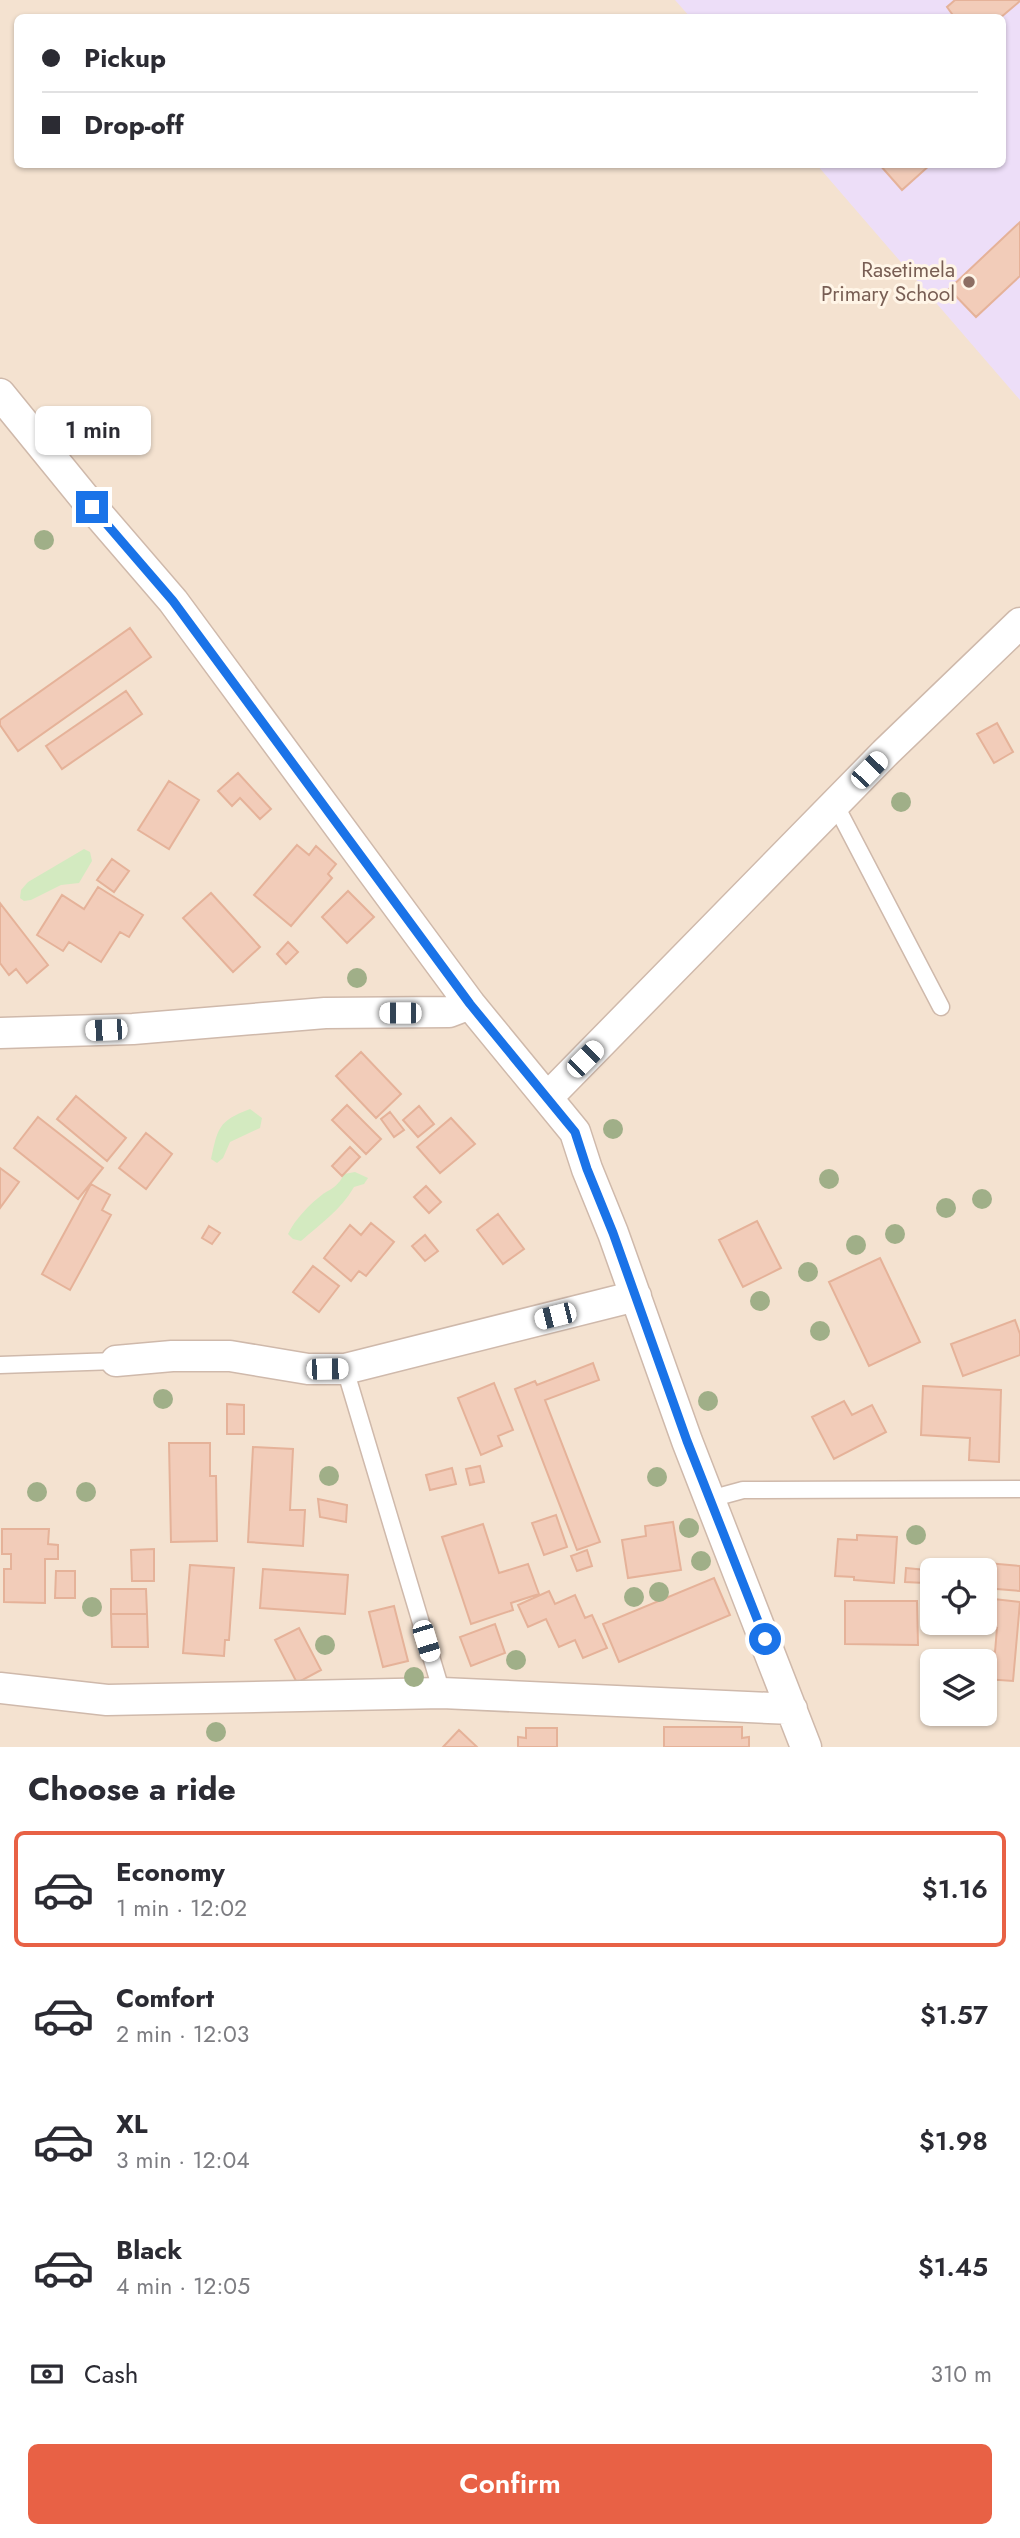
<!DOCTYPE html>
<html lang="en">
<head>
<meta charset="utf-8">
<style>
	body { margin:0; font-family:Jost,sans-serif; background:#f7f7f7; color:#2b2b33; height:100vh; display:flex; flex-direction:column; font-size:26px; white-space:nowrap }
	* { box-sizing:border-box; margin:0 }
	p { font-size:23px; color:#7c7c81 }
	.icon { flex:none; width:38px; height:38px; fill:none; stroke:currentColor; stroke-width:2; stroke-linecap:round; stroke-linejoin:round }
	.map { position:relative; height:1747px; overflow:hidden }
	.drawer { display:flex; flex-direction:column; background:#fff; flex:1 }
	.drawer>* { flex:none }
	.top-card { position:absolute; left:14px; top:14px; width:992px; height:154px; border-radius:10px; box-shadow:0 2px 5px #0004; display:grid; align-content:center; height:154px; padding:0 28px; background:#fff }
	.controls { position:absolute; left:920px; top:1558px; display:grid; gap:14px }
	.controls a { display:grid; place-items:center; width:77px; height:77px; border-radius:10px; background:#fff; box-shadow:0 2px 5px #0004; font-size:35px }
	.end { position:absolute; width:32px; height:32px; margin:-16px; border:9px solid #1a73e8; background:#fff; box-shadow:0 0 0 4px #fff }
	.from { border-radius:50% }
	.bubble { position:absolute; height:49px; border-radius:10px; background:#fff; box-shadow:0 2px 5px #0004; font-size:23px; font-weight:600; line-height:49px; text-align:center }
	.car { position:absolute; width:21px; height:42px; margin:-21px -10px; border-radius:9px; box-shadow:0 0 5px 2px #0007; background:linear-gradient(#fff 24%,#345 0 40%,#fff 0 76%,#345 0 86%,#fff 0) }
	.top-card b { display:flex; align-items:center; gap:24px; height:66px; font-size:26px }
	.top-card b+b { border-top:2px solid #e1e1e2 }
	.top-card i { width:18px; height:18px; background:#2b2b33 }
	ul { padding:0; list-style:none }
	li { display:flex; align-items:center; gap:21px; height:116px; margin:0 14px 10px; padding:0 14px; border:4px solid transparent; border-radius:10px }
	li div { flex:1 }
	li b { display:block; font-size:26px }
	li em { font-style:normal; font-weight:600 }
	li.active { border-color:#e86145 }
	li>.icon { width:63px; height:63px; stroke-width:1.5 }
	h2 { padding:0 28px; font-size:32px; line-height:84px }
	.pay { display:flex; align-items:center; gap:18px; height:77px; padding:0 28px; font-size:26px }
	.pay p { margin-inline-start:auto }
	.cta { display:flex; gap:14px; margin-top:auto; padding:14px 28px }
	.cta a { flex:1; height:80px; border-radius:10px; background:#e86145; color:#fff; font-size:28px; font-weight:600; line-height:80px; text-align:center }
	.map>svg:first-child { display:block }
</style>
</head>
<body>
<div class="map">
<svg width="1020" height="1747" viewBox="0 0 1020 1747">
	<rect width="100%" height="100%" fill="#fcf0e1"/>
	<path fill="#f4e2d0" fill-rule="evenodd" d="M0,0H1020V1747H0ZM18,18H1003V164H18ZM933,1570H985V1622H933ZM933,1661H985V1713H933Z"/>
	<path fill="#eddef8" d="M675,0H1020V400L817,165L1003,164V18L690,17Z"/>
	<path fill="#d3eac0" d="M84,849L90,852L92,861L79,883L61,885L31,900L24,901L20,898L21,890L28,882Z
		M250,1109L262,1118L260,1128L230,1142L223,1158L217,1163L211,1159C218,1128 218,1121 250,1109Z
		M355,1172L368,1178L364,1184L354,1187C341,1210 320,1224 301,1241L293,1239L288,1234C295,1219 310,1204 323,1194C333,1188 339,1185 344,1174Z"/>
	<path fill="#f2ccb9" stroke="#e5b299" stroke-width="2" d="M955,0H1020V1L1000,18H955L947,7Z
		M879,164H931L902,190Z
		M1020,222V276L976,317L949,289Z
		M130,628L151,657L18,751L0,725V720Z
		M126,691L142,714L62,769L46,746Z
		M997,723L1013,752L994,763L977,734Z
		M238,773L271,809L260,819L240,798L232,806L218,791Z
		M169,781L199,800L169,849L138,830Z
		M297,845L309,855L316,846L336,864L328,874L332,878L291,926L254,895Z
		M112,859L129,871L114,892L97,880Z
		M98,887L143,915L129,937L120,932L101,962L69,942L63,951L37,935L62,895L84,909Z
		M348,891L374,917L347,943L322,917Z
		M211,893L260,947L233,972L183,918Z
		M0,903L48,965L27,983L16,969L9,975L0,963Z
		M288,942L298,952L286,964L277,954Z
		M361,1052L401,1094L376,1118L336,1076Z
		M76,1096L126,1138L107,1161L57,1119Z
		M347,1105L381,1139L366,1154L332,1120Z
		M419,1106L434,1124L418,1137L403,1120Z
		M390,1112L404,1130L394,1137L381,1119Z
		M38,1117L103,1168L78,1199L14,1148Z
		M451,1118L475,1144L440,1173L417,1147Z
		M146,1133L172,1154L146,1189L119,1168Z
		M350,1147L360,1157L342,1176L332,1166Z
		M0,1168L19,1182L0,1208Z
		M91,1184L110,1195L102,1210L111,1215L70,1290L42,1274Z
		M426,1186L441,1202L429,1213L414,1197Z
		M498,1214L524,1249L503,1264L477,1230Z
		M757,1221L781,1268L743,1287L719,1240Z
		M371,1223L394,1242L366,1276L359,1271L351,1281L324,1258L350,1225L361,1235Z
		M209,1226L220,1233L212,1244L202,1238Z
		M425,1235L438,1251L425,1261L412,1246Z
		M880,1258L920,1342L869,1366L829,1282Z
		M313,1266L339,1286L319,1312L293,1292Z
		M1015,1320L1020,1334V1355L963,1376L951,1344Z
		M593,1363L599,1380L545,1400L600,1542L577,1550L515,1389L535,1381L537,1385Z
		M494,1383L513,1430L498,1436L502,1446L481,1455L458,1398Z
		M923,1386L1001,1390L999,1462L969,1460L970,1438L921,1435Z
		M844,1401L852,1415L872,1405L886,1432L834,1459L812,1417Z
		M227,1404L244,1405V1434H227Z
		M169,1443H210V1476H216L217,1541L171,1542Z
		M253,1447L293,1449L290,1510H305L303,1546L248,1542Z
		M480,1466L484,1482L470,1485L466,1469Z
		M452,1468L456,1484L430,1490L426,1475Z
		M318,1499L347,1505L346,1522L320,1517Z
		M556,1515L567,1547L544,1555L532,1523Z
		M673,1522L681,1570L628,1578L622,1540L646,1536L645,1526Z
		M483,1524L499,1573L528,1564L539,1594L511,1603L513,1610L471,1624L442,1537Z
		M2,1529H49L48,1544L58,1545V1559H45V1603L4,1602V1569H11V1554H2Z
		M857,1535L897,1537L894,1583L854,1580V1577L835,1576L838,1539L857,1540Z
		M154,1549V1581H132L131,1550Z
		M587,1550L592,1566L577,1571L571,1556Z
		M964,1561L1020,1566V1591L985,1588V1570H933V1565L964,1568Z
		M190,1565L234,1568L229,1640H225L224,1656L183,1653Z
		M906,1568L926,1570L925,1583L905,1582Z
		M263,1569L348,1575L345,1614L260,1608Z
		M56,1571H75V1598H55Z
		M714,1578L730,1615L619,1662L603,1624Z
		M111,1589H146L147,1614H111Z
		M549,1591L555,1604L575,1595L585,1618L592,1615L607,1648L583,1658L575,1640L559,1647L546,1619L528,1627L518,1605Z
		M985,1598L1020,1602L1013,1681L985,1679V1661H976L977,1650L995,1652L997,1628L976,1626V1622H985Z
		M845,1601H917L918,1645L845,1644Z
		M394,1606L408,1661L383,1667L369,1612Z
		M111,1614H147L148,1647H112Z
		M495,1624L505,1653L471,1666L460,1637Z
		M299,1628L321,1670L297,1683L275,1640Z
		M664,1727H742V1738L749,1737V1747H664Z
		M526,1728H557V1747H518V1737L526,1738Z
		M459,1730L477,1747H443Z"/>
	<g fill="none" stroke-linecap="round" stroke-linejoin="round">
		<g stroke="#cfb9ab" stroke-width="19">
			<path id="lane" d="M835,804L941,1007
				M0,1365L116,1361
				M345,1369L442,1693
				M710,1499L743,1490L1020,1489"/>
		</g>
		<g stroke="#cfb9ab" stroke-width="33">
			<path id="street" d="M0,394L92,507L173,601L470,1004L575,1132L587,1169L613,1233L687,1441L806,1747
				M0,1033L133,1029L325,1013L449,1012L470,1004
				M548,1097L885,753L1020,623
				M116,1361L172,1356H230L308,1369H345L636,1296
				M0,1688L107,1700L442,1693L792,1709"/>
		</g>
		<use href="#lane" stroke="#fff" stroke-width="16"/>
		<use href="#street" stroke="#fff" stroke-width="30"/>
	</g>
	<g fill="#a0af88">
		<circle cx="44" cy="540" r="10"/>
		<circle cx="901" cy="802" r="10"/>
		<circle cx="357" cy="978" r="10"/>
		<circle cx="613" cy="1129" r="10"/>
		<circle cx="829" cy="1179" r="10"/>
		<circle cx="982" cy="1199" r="10"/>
		<circle cx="946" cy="1208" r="10"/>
		<circle cx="895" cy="1234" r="10"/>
		<circle cx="856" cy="1245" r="10"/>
		<circle cx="808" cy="1272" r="10"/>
		<circle cx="760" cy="1301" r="10"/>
		<circle cx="820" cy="1331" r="10"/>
		<circle cx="163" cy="1399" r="10"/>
		<circle cx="708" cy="1401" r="10"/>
		<circle cx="329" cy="1476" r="10"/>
		<circle cx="657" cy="1477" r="10"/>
		<circle cx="37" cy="1492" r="10"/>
		<circle cx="86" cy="1492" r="10"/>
		<circle cx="689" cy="1528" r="10"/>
		<circle cx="916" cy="1535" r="10"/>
		<circle cx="701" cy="1561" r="10"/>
		<circle cx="659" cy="1592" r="10"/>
		<circle cx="634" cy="1597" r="10"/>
		<circle cx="92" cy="1607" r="10"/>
		<circle cx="325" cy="1645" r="10"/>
		<circle cx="516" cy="1660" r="10"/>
		<circle cx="414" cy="1677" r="10"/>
		<circle cx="216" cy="1732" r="10"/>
	</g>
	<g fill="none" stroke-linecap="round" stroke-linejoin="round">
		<path stroke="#1a73e8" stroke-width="9" d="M92,507L173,601L470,1004L575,1132L587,1169L613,1233L687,1441L765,1639"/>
	</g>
	<circle fill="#8d6e63" stroke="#fff5e7" stroke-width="2.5" cx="969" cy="282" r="7"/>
	<g text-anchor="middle" stroke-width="6" stroke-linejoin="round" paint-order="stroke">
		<g font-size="21" fill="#785e54" stroke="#fff5e7" text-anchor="end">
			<text x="955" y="277">Rasetimela<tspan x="955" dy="24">Primary School</tspan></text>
		</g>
	</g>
</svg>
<div class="controls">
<a><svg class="icon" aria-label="locate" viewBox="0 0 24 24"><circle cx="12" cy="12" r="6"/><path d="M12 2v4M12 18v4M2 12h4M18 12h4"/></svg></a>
<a><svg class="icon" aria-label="layers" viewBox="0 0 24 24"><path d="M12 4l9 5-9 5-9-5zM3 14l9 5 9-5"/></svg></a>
</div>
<i class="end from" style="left:765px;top:1639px"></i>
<i class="end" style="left:92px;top:507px"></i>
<div class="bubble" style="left:35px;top:406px;width:116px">1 min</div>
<i class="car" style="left:869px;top:770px;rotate:44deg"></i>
<i class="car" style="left:400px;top:1013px;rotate:270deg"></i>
<i class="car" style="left:106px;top:1030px;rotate:268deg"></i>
<i class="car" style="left:585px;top:1059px;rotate:45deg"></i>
<i class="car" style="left:555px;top:1316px;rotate:256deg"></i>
<i class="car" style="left:327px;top:1369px;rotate:89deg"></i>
<i class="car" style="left:426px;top:1641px;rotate:163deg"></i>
<div class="top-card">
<b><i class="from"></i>Pickup</b>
<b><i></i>Drop-off</b>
</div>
</div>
<section class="drawer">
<h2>Choose a ride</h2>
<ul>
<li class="active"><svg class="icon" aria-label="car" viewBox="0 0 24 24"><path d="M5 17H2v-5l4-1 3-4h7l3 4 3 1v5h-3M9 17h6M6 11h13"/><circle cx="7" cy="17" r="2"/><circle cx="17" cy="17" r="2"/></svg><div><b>Economy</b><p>1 min · 12:02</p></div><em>$1.16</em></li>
<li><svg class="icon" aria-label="car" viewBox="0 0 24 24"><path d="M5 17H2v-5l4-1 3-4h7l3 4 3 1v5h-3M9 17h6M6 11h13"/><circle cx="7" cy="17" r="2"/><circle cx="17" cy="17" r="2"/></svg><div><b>Comfort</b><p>2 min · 12:03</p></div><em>$1.57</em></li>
<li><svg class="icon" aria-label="car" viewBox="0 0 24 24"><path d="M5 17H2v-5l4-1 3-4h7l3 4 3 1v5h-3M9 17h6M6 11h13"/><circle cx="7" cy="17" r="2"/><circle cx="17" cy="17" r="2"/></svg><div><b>XL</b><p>3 min · 12:04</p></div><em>$1.98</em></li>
<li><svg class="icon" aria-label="car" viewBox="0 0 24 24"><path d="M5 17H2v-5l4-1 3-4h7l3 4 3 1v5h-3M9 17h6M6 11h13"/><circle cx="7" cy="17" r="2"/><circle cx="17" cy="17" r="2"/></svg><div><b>Black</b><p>4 min · 12:05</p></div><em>$1.45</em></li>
</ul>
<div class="pay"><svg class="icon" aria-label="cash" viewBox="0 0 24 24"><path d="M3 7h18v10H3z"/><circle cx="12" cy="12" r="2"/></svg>Cash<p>310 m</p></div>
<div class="cta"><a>Confirm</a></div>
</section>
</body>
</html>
